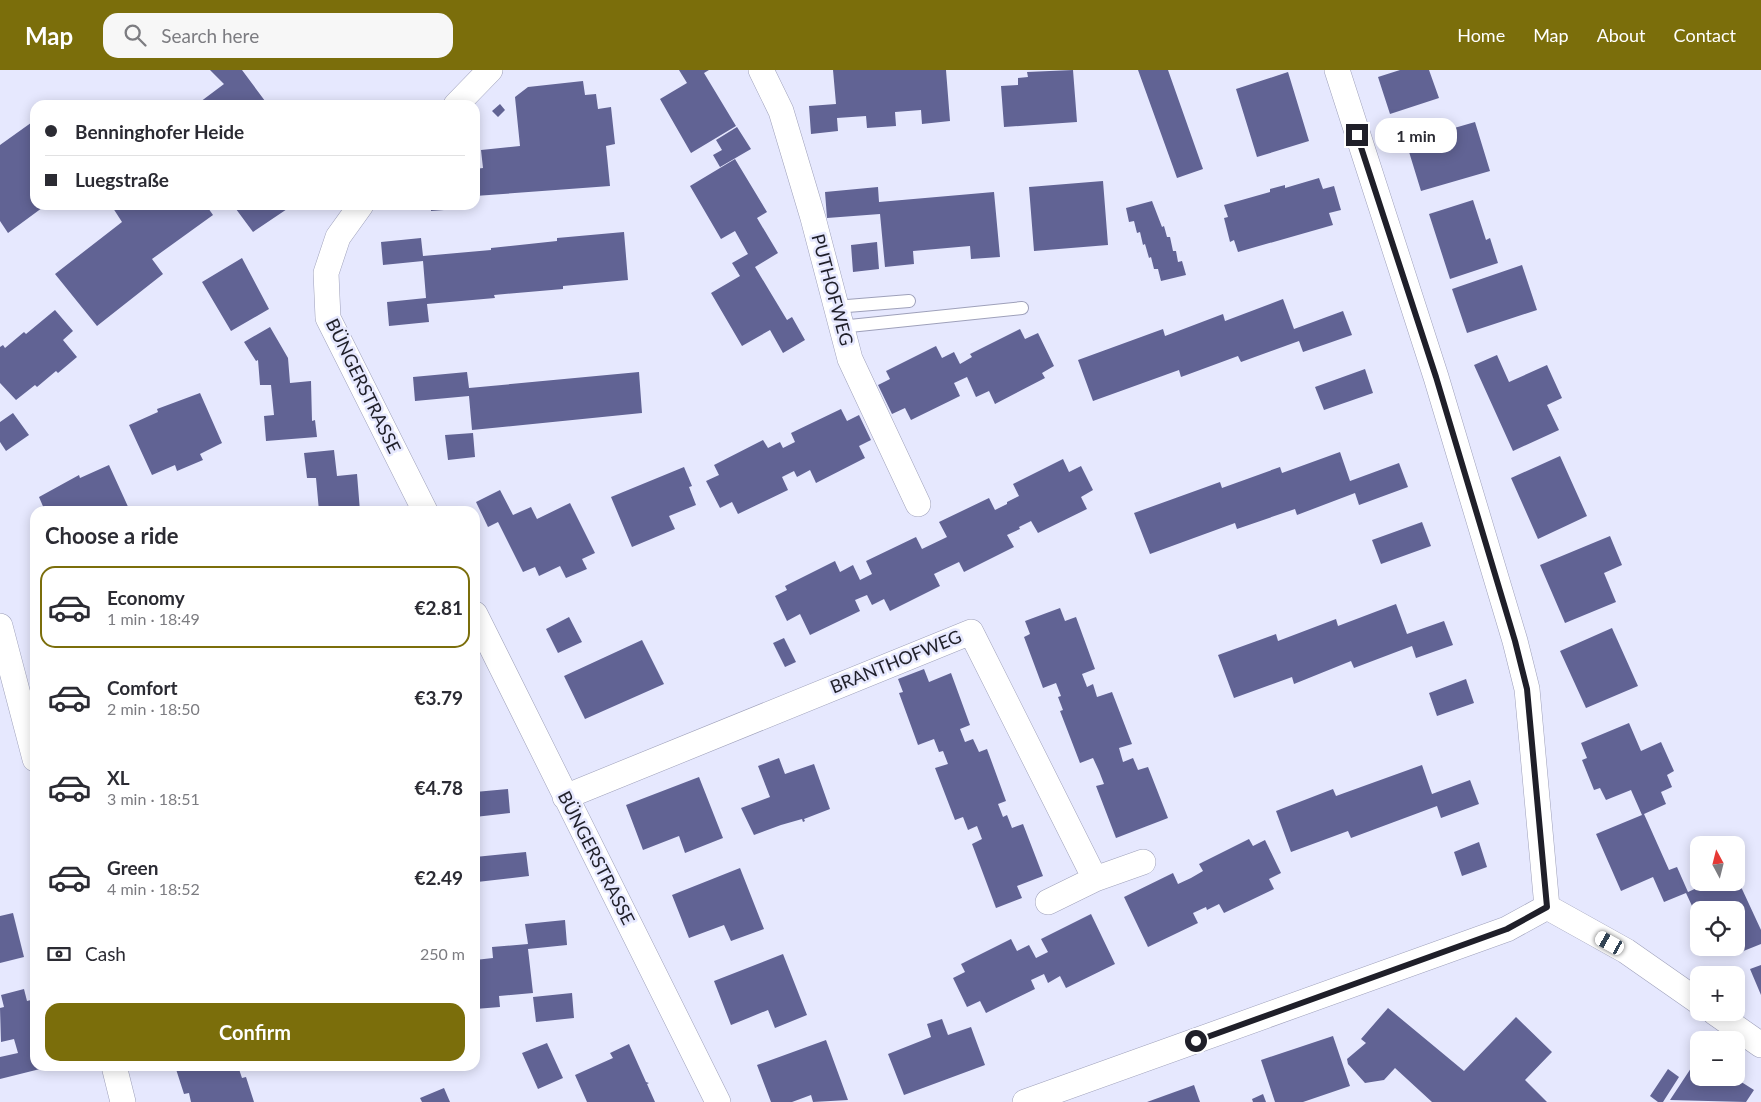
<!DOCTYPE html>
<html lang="en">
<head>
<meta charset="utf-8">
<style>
	body { margin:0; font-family:Lato,sans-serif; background:#f7f7f7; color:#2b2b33; height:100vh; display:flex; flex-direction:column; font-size:19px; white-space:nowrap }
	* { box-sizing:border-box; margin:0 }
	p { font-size:16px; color:#7c7c81 }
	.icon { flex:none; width:28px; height:28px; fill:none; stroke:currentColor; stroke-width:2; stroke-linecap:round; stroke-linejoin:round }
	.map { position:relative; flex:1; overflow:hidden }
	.sheet { position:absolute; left:30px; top:436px; width:450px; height:565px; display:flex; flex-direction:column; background:#fff; border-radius:15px; box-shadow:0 2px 12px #0003 }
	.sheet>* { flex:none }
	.top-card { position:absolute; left:30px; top:30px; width:450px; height:110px; border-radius:15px; box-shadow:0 2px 12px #0003; display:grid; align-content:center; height:110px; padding:0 15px; background:#fff }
	.needle { width:32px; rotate:353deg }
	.fabs { position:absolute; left:1690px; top:766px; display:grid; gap:10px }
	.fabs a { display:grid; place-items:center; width:55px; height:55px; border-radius:10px; background:#fff; box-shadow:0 2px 12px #0003; font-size:25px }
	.end { position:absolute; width:22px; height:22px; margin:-11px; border:6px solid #1f1f29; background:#fff; box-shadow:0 0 0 2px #fff }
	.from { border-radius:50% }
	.bubble { position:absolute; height:35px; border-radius:15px; background:#fff; box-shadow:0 2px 12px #0003; font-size:16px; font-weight:700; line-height:35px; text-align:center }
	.car { position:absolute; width:15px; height:30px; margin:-15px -8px; border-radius:6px; box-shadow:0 0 4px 1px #0007; background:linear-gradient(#fff 24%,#345 0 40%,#fff 0 76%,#345 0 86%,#fff 0) }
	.top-card b { display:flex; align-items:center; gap:18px; height:48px; font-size:19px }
	.top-card b+b { border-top:1px solid #e1e1e2 }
	.top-card i { width:12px; height:12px; background:#2b2b33 }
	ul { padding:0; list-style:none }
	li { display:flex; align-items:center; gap:15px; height:82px; margin:0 10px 8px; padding:0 5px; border:2px solid transparent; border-radius:15px }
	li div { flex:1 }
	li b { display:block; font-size:19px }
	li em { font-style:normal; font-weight:700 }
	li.current { border-color:#7b6e0b }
	li>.icon { width:45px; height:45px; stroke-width:1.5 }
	h2 { padding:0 15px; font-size:22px; line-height:60px }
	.pay { display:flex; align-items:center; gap:12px; height:55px; padding:0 15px; font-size:19px }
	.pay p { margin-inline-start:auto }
	.primary-button { display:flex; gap:10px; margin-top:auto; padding:10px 15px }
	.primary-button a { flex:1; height:58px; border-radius:15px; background:#7b6e0b; color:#fff; font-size:20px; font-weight:700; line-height:58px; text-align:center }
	header { display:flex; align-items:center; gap:30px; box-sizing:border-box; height:70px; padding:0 25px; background:#7b6e0b; color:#fff }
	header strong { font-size:24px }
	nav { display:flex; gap:28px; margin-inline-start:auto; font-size:18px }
	.search { width:350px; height:45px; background:#f7f7f7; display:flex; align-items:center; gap:12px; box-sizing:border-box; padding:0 18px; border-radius:15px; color:#7c7c81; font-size:19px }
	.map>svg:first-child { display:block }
</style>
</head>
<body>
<header>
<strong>Map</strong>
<div class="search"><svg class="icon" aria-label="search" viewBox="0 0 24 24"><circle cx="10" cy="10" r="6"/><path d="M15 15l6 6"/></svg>Search here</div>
<nav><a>Home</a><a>Map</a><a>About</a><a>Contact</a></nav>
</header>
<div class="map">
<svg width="1761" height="1032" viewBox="0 0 1761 1032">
	<rect width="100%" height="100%" fill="#e6e8fe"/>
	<path fill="#616394" d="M210,0H242L268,35H196L224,14Z
		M679,0H709L704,3L736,56L691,83L660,29L687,13Z
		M833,0H946L950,51L922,54L921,40L895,42L896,56L867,58L866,46L837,48L838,61L811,64L809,36L836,34Z
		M1073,0L1077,52L1004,57L1001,16L1018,15V8L1028,7L1027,2Z
		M1138,0H1168L1203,99L1177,108Z
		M1400,0H1429L1439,28L1390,44L1378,7Z
		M1288,2L1309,71L1257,87L1236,19Z
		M583,11L585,25L596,24L598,39L611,37L615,74L606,76L610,116L475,126V99L483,98L481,80L520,76L515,27L528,17Z
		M500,34L505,40L498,47L492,41Z
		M35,50V135H46L8,163L0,151V75Z
		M1475,52L1490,101L1421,121L1406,72Z
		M737,57L751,79L720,97L713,85L722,80L716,70Z
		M735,89L767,142L757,148L778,183L755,197L787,250L792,247L805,270L783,283L770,260L742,276L711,223L740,206L732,193L748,184L735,161L721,169L690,116Z
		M1319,108L1323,119L1334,116L1341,140L1329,143L1333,155L1238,182L1234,170L1230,172L1224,148L1228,147L1224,135L1270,122V119L1285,115V118Z
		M1103,111L1108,175L1034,181L1029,117Z
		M878,117L879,132L994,122L1000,187L971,189L970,176L913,181L914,194L885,197L880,144L827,148L825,122Z
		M1473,130L1486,170L1490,168L1498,193L1450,209L1429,144Z
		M1152,131L1162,157L1164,156L1167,167H1170L1173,181H1176L1178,192L1182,191L1186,205L1161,211L1158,199H1154L1151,187L1149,188L1145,174L1143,175L1140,162L1137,163L1134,151L1129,152L1126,138Z
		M111,135H206L213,145L152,189L163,204L97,256L55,204L122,152Z
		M233,135H293L253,162Z
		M431,135H443L444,140L431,141Z
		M624,162L628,210L563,216V219L494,225L495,228L427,234L429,252L389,256L387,232L426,228L423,191L383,195L381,172L421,168L423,186L491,180V178L557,171V168Z
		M877,172L879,199L853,202L851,175Z
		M242,188L269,239L231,261L202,212Z
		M1522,195L1537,240L1467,263L1452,219Z
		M1283,229L1294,259L1343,241L1352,265L1303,282L1299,271L1241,292L1238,286L1181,307L1179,300L1093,331L1078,290L1163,259L1165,266L1223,244L1225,251Z
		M55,240L73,261L63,270L77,287L58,303L56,301L37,317L35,315L16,330L0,313V277L3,275L5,278L24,262L26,264Z
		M270,257L288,288L290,313L311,311L312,351L315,350L317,367L266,371L264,346L274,345L271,315H260L258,290L256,291L244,272Z
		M1020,259L1025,269L1038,263L1054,296L1042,303L1045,308L995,334L989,321L976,327L967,307L954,313L960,326L911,350L905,338L892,344L878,315L890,309L886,301L936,276L942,288L954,282L960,294L972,287L970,284Z
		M1497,285L1509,312L1547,295L1562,328L1547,335L1559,360L1513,381L1474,295Z
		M1365,299L1373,323L1324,340L1315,317Z
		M467,302L469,318L639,302L642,343L472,360L469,326L415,331L413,307Z
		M200,323L222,373L200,384L203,390L177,401L175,395L152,405L129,355L158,342L157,339Z
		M841,339L847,351L859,345L871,370L859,376L865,388L816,413L810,400L797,407L794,401L782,407L788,420L738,444L732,432L720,438L706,411L719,405L714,395L763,370L768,378L780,372L783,378L795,372L791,363Z
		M13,343L29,365L6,381L0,372V352Z
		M473,363L475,387L448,390L445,365Z
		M334,380L337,406L357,404L360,441H319L316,408H307L304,383Z
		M1340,382L1350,411L1399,393L1408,417L1359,435L1355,423L1297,445L1295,439L1237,459L1235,453L1150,484L1134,443L1220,412L1222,418L1280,397L1282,403Z
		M1560,386L1587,446L1538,469L1511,408Z
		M1063,389L1069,402L1081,396L1093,420L1081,427L1087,439L1038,463L1031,451L1019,457L1020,459L1007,465L1014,477L964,502L959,492L934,504L940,516L890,541L884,529L872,535L867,525L855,530L860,541L810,565L800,544L787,551L775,526L787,520L785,516L835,491L840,502L853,495L860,510L872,504L866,491L916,467L922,479L947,467L939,452L989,428L995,440L1007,434V432L1019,426L1013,414Z
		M109,395L130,441H45L39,427L79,405L80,408Z
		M684,397L692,416L689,417L696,435L669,446L675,459L632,477L611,427Z
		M500,420L513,445L531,437L537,449L570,433L595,483L582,489L587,499L566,508L560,496L539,506L535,497L523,502L498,452L488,457L476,432Z
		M1422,452L1431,476L1381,494L1372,470Z
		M1610,466L1622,495L1604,503L1616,532L1565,553L1540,495Z
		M1396,534L1407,564L1444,551L1453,575L1416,588L1412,576L1354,598L1351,591L1294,614L1292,607L1234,628L1218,585L1276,564L1278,571L1336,549L1338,556Z
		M1060,538L1065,551L1076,547L1095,599L1082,604L1087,617L1093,614L1097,627L1112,622L1132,674L1119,678L1123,692L1133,688L1138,700L1148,697L1168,748L1116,768L1096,716L1104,714L1099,701L1093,688L1080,693L1060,641L1063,640L1058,627L1061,626L1056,613L1043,618L1024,567L1030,564L1025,551Z
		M569,547L582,572L558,583L546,559Z
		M1612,558L1638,616L1586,638L1560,581Z
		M784,568L796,592L785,597L773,573Z
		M642,570L664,614L585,649L564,606Z
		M924,599L929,612L951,603L970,655L960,659L965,672L973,669L979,682L987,679L1006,731L998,734L1003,747L1007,745L1012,758L1023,754L1043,806L1017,816L1022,828L996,838L972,774L982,769L977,756L968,760L963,747L955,750L935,698L948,694L943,681L939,682L934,669L918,675L899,623L903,622L898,609Z
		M1466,609L1474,633L1437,646L1429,623Z
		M1629,653L1641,681L1661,672L1674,701L1667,705L1672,717L1661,722L1666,734L1644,744L1669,800L1677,797L1688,822L1710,812H1736V806L1761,860V874L1741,882L1736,870V840H1699V851L1686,823L1664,832L1653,807L1621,821L1596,764L1642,745L1631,720L1606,730L1600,718L1594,720L1582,690L1587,688L1581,673Z
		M779,688L785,704L814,694L830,739L804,749L805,751L803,752L802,749L781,755L754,765L741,738L770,727L758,696Z
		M1422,695L1432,724L1470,710L1479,734L1441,748L1437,736L1351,768L1348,761L1291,782L1276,741L1333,719L1336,726Z
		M699,707L723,768L685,783L679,766L643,780L626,735Z
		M508,719L510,743L475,747V722Z
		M1249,769L1253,776L1265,770L1281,803L1269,809L1274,819L1224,843L1219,834L1207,840L1206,837L1193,843L1198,853L1148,877L1124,827L1173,803L1178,814L1191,808L1203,801L1199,794Z
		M1479,772L1487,797L1462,806L1454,782Z
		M526,782L529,806L477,812L475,787Z
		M740,798L764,859L731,871L724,855L689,868L672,825Z
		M13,843L24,887L0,893V846Z
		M1091,844L1115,894L1066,918L1060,906L1048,913L1044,904L1031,910L1035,919L986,943L980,931L967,937L953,908L965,902L961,894L1011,869L1017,881L1029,875L1036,888L1048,882L1041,869Z
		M565,850L567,875L528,879L533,923L499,926L500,937L475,939V890L493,888L492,877L528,874L525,854Z
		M783,884L807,945L775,958L768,940L731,955L714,911Z
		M1761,895V925L1750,899Z
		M24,919L27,931L35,929V996L48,997L0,1009V987L18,983L14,969L1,972L0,938L4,937L1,925Z
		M572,923L574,948L536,952L533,927Z
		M1388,938L1464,1001L1516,947L1552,982L1525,1010L1547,1032H1432L1395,998L1384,1010L1365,1013L1348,994L1347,989L1366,973L1361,969Z
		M942,949L948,965L971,957L985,995L904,1025L888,984L931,967L927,954Z
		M1333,966L1350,1016L1303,1032H1275L1261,990Z
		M826,970L848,1030L813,1032L811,1025L792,1032H771L757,995Z
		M547,973L563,1008L538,1019L522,983Z
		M629,974L646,1012L649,1013L647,1014L655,1032H587L575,1005L613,988L610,983Z
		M1699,986V1008H1735L1754,1020L1746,1032L1670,1030Z
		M175,996H238L242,1008L246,1007L254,1032H191L189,1023L184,1024Z
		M1668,999L1679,1007L1663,1032H1658L1650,1026Z
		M1194,1015L1200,1032H1147Z
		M444,1018L450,1032H422L420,1028Z
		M1263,1024L1266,1032H1253L1252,1029Z"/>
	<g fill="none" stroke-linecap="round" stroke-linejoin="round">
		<g stroke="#9ea0ba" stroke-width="14">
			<path id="service" d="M835,237L909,231
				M840,257L1022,238"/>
		</g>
		<g stroke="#9ea0ba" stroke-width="26">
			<path id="minor" d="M761,0L781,41L813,148L850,289L918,434
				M1337,0L1436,307L1515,571L1527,619L1547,837
				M456,35L490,0
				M361,135L338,167L326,203L328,248L425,441
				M475,544L718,1032
				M0,556L35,689
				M565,727L971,562L1095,809
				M1048,832L1095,809L1143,792
				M1547,837L1626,881L1699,932
				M1714,942L1761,975
				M114,996L123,1032
				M1025,1032L1507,859L1547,837"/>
		</g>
		<use href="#service" stroke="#fff" stroke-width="12"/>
		<use href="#minor" stroke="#fff" stroke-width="25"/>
	</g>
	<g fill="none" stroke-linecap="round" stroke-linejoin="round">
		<path stroke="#1f1f29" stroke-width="6" d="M1196,971L1507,859L1547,837L1527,619L1515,571L1436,307L1357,65"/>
	</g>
	<g text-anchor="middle" stroke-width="5" stroke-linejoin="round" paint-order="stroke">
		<g font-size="18" fill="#1f1f29" stroke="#e6e8fe">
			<text transform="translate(832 220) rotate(75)" y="6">PUTHOFWEG</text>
			<text transform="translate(363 316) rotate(64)" y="6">BÜNGERSTRASSE</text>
			<text transform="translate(896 592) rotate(-22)" y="6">BRANTHOFWEG</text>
			<text transform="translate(596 788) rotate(63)" y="6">BÜNGERSTRASSE</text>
		</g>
	</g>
</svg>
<div class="fabs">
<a><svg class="needle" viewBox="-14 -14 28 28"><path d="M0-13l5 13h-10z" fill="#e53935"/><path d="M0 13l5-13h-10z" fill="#7c7c81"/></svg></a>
<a><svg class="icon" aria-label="locate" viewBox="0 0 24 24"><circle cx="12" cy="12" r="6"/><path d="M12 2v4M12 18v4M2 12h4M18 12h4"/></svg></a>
<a>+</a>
<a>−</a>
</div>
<i class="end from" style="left:1196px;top:971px"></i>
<i class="end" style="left:1357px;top:65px"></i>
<div class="bubble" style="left:1375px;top:48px;width:82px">1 min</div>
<i class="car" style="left:1610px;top:873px;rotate:299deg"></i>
<div class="top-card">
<b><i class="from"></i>Benninghofer Heide</b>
<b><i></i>Luegstraße</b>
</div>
<section class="sheet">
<h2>Choose a ride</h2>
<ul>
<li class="current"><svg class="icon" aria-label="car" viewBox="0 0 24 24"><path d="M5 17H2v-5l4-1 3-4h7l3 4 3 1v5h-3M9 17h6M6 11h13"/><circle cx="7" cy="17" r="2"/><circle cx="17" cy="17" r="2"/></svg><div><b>Economy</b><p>1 min · 18:49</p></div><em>€2.81</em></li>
<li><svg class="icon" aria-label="car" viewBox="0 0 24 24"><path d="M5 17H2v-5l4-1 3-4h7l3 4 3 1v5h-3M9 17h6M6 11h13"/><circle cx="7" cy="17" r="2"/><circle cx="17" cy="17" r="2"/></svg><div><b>Comfort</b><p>2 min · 18:50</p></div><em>€3.79</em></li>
<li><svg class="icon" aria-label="car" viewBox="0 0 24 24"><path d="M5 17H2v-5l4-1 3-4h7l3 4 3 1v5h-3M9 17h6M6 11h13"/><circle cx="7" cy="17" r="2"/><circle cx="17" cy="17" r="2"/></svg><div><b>XL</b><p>3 min · 18:51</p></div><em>€4.78</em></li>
<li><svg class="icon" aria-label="car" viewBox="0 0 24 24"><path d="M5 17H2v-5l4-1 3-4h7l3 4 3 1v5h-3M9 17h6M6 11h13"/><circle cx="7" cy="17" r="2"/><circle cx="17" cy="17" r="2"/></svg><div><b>Green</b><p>4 min · 18:52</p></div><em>€2.49</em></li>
</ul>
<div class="pay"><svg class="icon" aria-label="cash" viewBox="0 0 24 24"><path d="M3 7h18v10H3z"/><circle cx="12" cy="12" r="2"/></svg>Cash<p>250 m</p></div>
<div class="primary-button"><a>Confirm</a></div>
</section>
</div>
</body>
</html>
